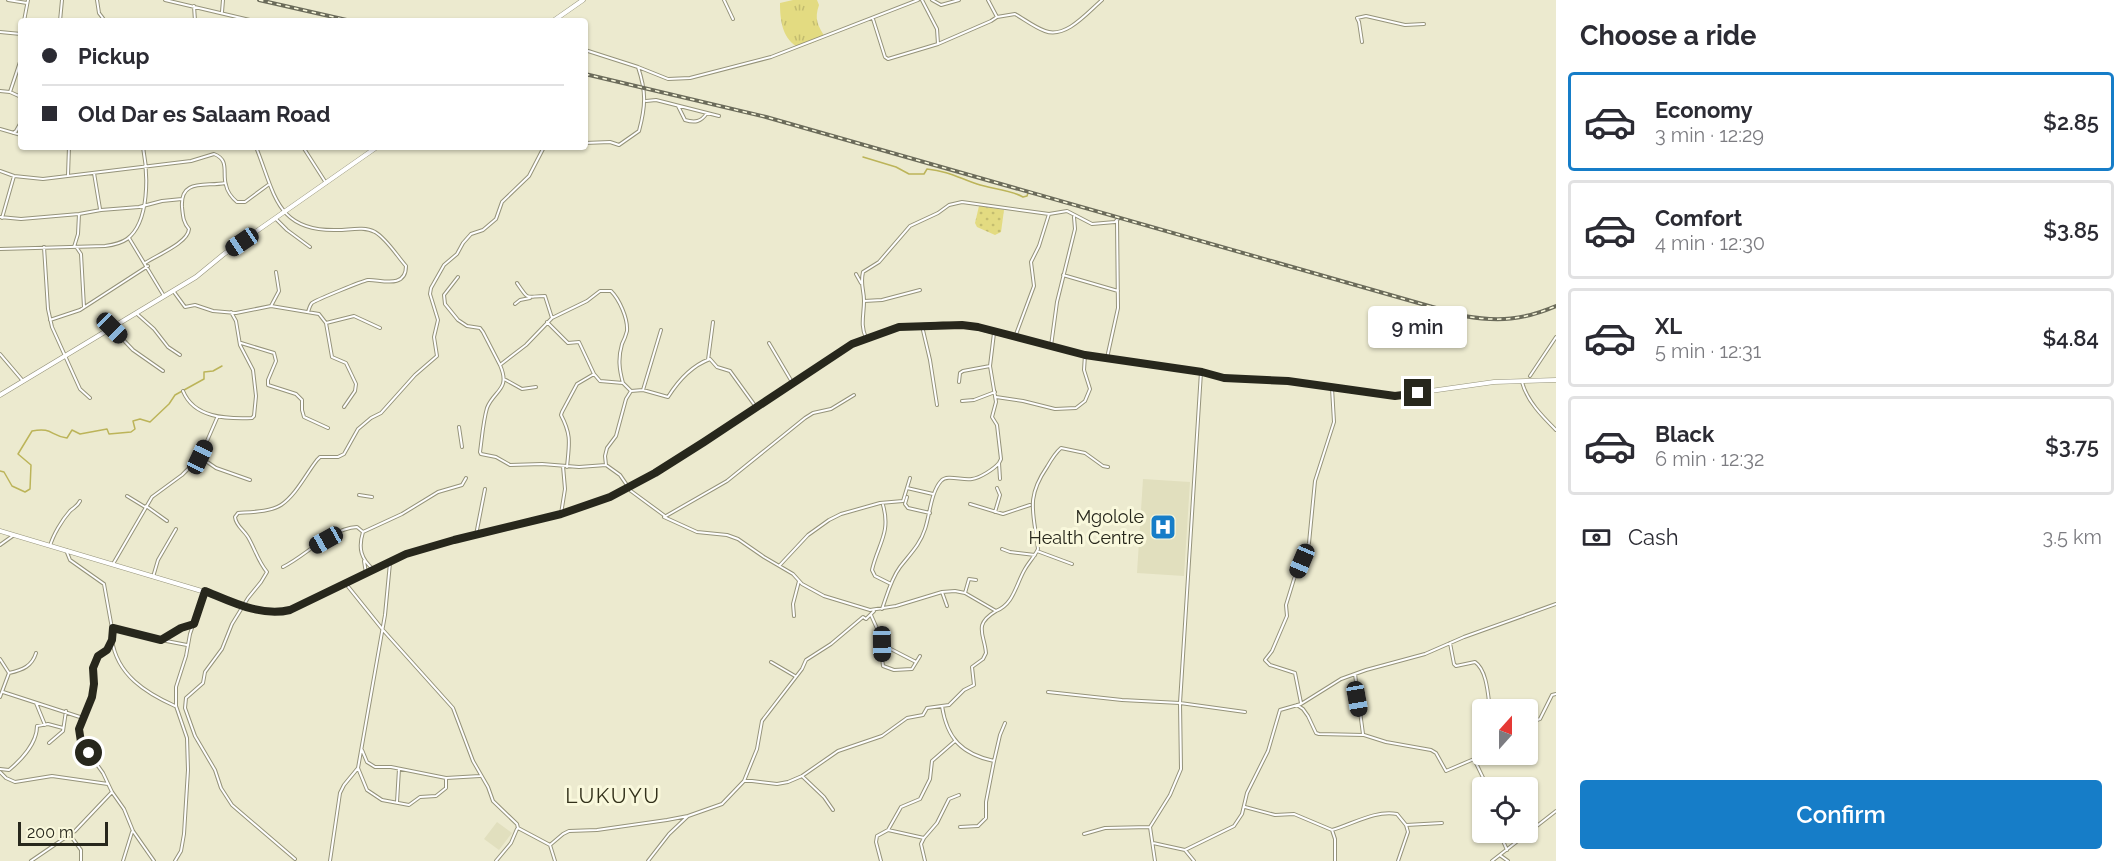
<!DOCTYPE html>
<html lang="en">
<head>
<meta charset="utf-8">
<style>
	body { margin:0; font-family:Raleway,sans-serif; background:#f2f2f3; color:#2b2b33; height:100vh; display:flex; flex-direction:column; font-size:22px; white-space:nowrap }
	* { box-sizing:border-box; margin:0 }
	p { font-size:20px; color:#7c7c81 }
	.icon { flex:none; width:33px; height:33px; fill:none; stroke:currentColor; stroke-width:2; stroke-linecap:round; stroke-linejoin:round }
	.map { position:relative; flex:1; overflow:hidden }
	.details { display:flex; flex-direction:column; background:#fff; width:570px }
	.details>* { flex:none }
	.top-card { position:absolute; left:18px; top:18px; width:570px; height:132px; border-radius:6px; box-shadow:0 2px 4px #0004; display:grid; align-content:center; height:132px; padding:0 24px; background:#fff }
	.needle { width:39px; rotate:21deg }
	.controls { position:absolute; left:1472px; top:699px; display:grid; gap:12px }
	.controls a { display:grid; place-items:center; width:66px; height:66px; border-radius:6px; background:#fff; box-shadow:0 2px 4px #0004; font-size:30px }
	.scale { position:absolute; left:18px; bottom:15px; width:90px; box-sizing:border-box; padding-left:6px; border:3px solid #27271c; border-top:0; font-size:16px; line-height:21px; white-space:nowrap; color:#27271c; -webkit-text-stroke:4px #f9f8dc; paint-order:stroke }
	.end { position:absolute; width:27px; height:27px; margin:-14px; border:8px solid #27271c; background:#fff; box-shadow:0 0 0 3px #fff }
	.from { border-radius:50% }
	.bubble { position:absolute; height:42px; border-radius:6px; background:#fff; box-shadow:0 2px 4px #0004; font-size:20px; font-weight:600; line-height:42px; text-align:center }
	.car { position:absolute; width:18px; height:36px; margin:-18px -9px; border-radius:8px; box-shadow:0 0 4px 2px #0007; background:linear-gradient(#222 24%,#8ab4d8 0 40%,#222 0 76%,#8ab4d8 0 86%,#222 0) }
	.top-card b { display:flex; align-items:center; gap:21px; height:57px; font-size:22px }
	.top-card b+b { border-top:2px solid #e1e1e2 }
	.top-card i { width:15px; height:15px; background:#2b2b33 }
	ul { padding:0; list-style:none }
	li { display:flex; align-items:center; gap:18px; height:99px; margin:0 12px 9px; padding:0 12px; border:3px solid #e1e1e2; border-radius:6px }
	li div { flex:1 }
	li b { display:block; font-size:22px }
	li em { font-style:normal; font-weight:600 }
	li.active { border-color:#167dc8 }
	li>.icon { width:54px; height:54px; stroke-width:1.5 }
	h2 { padding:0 24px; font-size:27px; line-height:72px }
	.pay { display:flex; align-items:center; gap:15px; height:66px; padding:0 24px; font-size:22px }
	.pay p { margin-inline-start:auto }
	.cta { display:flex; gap:12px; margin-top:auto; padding:12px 24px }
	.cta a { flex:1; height:69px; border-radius:6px; background:#167dc8; color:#fff; font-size:24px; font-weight:600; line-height:69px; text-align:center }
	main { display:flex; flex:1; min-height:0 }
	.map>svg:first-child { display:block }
</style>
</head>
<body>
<main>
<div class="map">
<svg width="1556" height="861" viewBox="0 0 1556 861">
	<defs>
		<pattern id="grass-tufts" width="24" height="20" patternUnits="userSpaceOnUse" patternTransform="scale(1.5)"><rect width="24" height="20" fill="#e3db81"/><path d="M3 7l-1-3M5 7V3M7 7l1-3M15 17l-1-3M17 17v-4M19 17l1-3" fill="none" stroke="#c3bc6f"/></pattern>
		<pattern id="park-dots" width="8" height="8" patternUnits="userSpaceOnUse" patternTransform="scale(1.5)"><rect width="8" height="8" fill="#e3db81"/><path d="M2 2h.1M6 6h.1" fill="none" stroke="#c3bc6f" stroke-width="1.8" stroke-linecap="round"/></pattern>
	</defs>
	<rect width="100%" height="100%" fill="#eceacf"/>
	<path fill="#e1dfbe" d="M1143,479L1190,482L1184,576L1137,573Z
		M497,822L512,833L499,850L484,839Z"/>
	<path fill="url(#grass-tufts)" d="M793,0H817L819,5C814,19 818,26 825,37L810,44L807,42L796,46C782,37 780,19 780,3Z"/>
	<path fill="url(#park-dots)" d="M979,206L1004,210L1001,232L995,235L977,227L975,223Z"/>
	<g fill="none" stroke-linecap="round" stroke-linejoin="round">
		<path stroke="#bcb459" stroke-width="1.5" d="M863,157L896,167L909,174H924L927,169C948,171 959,178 977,184C991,189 1009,189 1023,197L1027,196L1028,193
			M0,471L4,472L12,486L25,492L30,489L31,465L18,454L32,431C53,427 50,436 67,438L72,430L80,434L107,429L109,434L131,432L135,429L133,421L140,419L150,422L169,404L175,395L204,379V372L213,371L222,366"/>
		<g stroke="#95937a" stroke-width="4">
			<path id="street" d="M8,0L27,3
				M97,0L99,13L105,21
				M165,0L254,21
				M724,0L733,19
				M922,0L937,29L938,44
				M932,0L941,5L959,0
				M988,0L997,17L1015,14C1024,19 1034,27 1045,31C1066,39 1088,12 1102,0
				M194,6L195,21
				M222,12L223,0
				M873,19L885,57L888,59L938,44L991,21L997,17
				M24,21L28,0
				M60,21L62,0
				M0,32L21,34
				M1362,42L1359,22L1357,18L1366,16L1405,25L1424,24
				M585,50L638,67L668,79L690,78L771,57L918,0
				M0,91L10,92L21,97
				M10,92L20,62L21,45
				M646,101L656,100L719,116
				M678,106L685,120C695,123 701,122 707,113
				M0,129L21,135
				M13,133L16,131L21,122
				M585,143L610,142L619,145L639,131C646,105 646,91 638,67
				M256,147C275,194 276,232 338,230C349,230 364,226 375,232C387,239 397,256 406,266C406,290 379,279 368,280C362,281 316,300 312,303C310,305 309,309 308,312
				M303,147L326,183
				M0,171L14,176L43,179L191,161L214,154C230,160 222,173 226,185C227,191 232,198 237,202H245L268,185
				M94,173L100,209
				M68,175L69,147
				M0,217L21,219L79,214L101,210L139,207L162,201L182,199
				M2,218L14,176
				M276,219L287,230L310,247
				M129,238L164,296
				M44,247L48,309L52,327L80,389L90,398
				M74,247L78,234L79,214
				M77,248L81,254L84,307
				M0,249L105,246C113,245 120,244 127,239C150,222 148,173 143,147
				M145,263C157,255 188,243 189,229C183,222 183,216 182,207C180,178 206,187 225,183
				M856,274L861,283
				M1063,275L1118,291
				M458,277L444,295L445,304L458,320L467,326L480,328L483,332L500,365
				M517,283C530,302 525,296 545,296L552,318
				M174,292L185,307L195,305L213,311L236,313L271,306L319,314L326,323L332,357L346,363L356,384L355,391L344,407
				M864,301L882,300L920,290
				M515,304L520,300L530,298
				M271,306L279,291L276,272
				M136,313L154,329L168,347L180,355
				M50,320L80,310L148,266
				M547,322L568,343L579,342L594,374L600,381L623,383L631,391
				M326,323L354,316L380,328
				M922,326L930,360L937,405
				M112,328L133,350L163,371
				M1015,337L1034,286L1031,262L1039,246L1049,214
				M866,338C860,325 864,315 864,301C864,289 860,285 863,272L879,262L910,226L938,213L949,205L962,202L1049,214L1067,211L1092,224L1115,222L1118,219
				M241,343L274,353L276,361L268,380V385L296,394L302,400V410L304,417L328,428
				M769,343L792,382
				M1051,346L1057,302L1075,229L1074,217
				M0,354L23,381
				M1107,358L1118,308L1117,221
				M708,360L713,322
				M1530,376L1556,337
				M504,379L522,389L536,387
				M959,382L960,373L963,371L990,366
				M1522,382C1527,401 1542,416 1556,430
				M623,383C619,369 618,358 622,344C624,340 626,335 627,331C628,318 619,299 611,291H600L587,301L552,318L526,345L500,365C511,390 494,390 487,408C483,422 482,438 480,452L481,454L496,457L510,465L542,464L579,467L606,465L620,475L631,491L665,516L664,517L697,532L727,535L738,539L764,557L793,574L802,584L824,596L870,610L896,606L942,592L955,591L965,593L996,611C1014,604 1016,584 1025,569C1029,562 1035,556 1038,549C1034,513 1025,499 1047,467C1051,460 1055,453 1061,448L1085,453L1103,466L1108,467
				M643,390L668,397C678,381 691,366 710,359L717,367L730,371L756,407
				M183,391C194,418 226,419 252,418L254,416L256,396L253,370L240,345L236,321L231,312
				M996,397L1023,401L1055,409L1076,408L1085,401L1090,389L1084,370L1085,355
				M962,401L974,400L995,392
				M459,427L462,447
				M200,457L216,468L250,480
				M999,463L1000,479
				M606,465L605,456L607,448L616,436L626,399L631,391L643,390L661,330
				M567,467C569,444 572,436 561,415L562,412L577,384L594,374
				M907,488L933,494
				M359,495L372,497
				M127,496L145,507
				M907,497L905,504L908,508L930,513
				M970,504L1003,514L1030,505
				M883,505C891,533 878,544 872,570L875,576L891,584
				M146,506L167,521
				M995,512L1000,495L997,488
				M561,514L565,489L563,466
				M666,516L727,481L805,418L813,413L831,409L854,395
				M363,532L402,514L438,492L462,485L466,478
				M363,532C358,548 361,559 373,569
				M476,535L485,489
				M0,545L14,535
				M50,546C53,535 62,520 70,511C74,507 77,507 80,501
				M1002,549L1010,552L1035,555
				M66,550L70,560L104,584L113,634L112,640L107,650L98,656L93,668L94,684L92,697L79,729V736L81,742L103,773L112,792L124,809L133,831L154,861
				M1037,551L1072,564
				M364,561L366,573
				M113,564L152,497L182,475L200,457L217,418
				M780,565L808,535L829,520L841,514L880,503L903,501L910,478
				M283,567C307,555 329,529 357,527L363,532
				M153,577L158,560L176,529
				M346,584L383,630L453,708L473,761L488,787L493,801L517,824L518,828L550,845L555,861
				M942,592L947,606
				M965,593L969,579L976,580
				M882,609C887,595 891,579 900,567C910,554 920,545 925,529C930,514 931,492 941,481C947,474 963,481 972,479C980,478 994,469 999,463L1001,459L997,425L992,417L996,402L990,366L994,333
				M871,615L879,633L883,666L894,670L912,669L920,656
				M794,616L793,604L799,581
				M114,629L135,635L187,645
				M112,640C117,675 146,693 175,706
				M161,640L181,628L194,624
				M1450,643L1454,664L1456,666L1475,662C1487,670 1488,695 1490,710
				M881,644L916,662
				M0,659L9,673L0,697
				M771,662L795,676
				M9,673C23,670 32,666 36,653
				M1355,674L1363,734
				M3,692L83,718
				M1048,692L1122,700L1180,703L1245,712
				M36,703L45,725
				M1301,703L1295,673L1270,665L1265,660L1272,651L1287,616L1286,605L1294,579L1309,543L1315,481L1334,422L1332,388
				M1297,705L1303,709L1308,716L1316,733L1319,734L1364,735L1386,742L1431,750L1436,753L1446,771L1474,759L1488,788
				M942,706C947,739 962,754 994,761L986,802V818L978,826L960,827
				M1527,724L1540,719L1552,695L1556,694
				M49,743L63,731L66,711
				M362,750L367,762L375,767H391L446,778L480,776
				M994,761L1000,735L1005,723
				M358,768L367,790L382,800L409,805L420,797L436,796L446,788V778
				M0,769L9,770C21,760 37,743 37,726L48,724L63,728
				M0,772L6,778L15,782L52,776L108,784
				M802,776L824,797L833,810
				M744,781H752L777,784L788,782L802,776L838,751L882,736L907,718L923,715L927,708L949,705L964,690L974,685L972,667L983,659L986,653C984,633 973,625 996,611
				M397,802L399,769
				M1245,807L1275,815L1294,814L1332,830C1353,824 1375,810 1397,814L1406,825L1408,832L1398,861
				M1527,811L1536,826
				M1406,825L1442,823
				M888,830L901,807L920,799L930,779L932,761L955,741
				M1332,830L1335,839V861
				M1499,832L1507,850
				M1084,834L1105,828L1150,827
				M70,835L81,850V861
				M924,838L921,844L925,861
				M1153,843L1185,850L1234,826L1242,814L1247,793L1268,751L1280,710L1301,704L1341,679L1366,670L1425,654L1464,637L1556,604
				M550,845L563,834L569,831L597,830L667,820L688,816L722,804L744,781L757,749L762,721L802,669L806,660L831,644L863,617L866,619L874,611
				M1185,850L1194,861
				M1501,856L1508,861
				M295,859L232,805L221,788L215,770L195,736L185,708L186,698L203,683L205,672L222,649L232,624L248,598L261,582L267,572C258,561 255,549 248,537C243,529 236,526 235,517L238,513C251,512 270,512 281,505C296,495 306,474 317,460L320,457H338L344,454L358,429L371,418L381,413L415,375L437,356L434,337L438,320L430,294L431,288L444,265L457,254L463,243L471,234L483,230L496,219L502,202L529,176L544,147
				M31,861L75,831L112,792
				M123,861L132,832
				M175,861L181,851L184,834L188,770L187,738L176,706V687L186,656L190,634L204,593
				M330,861L340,793L344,785L358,768L385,615L390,563
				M496,861L511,843L517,829
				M648,861L669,834L688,816
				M881,861L876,842L877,836L888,830L924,838L937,823L949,799L959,795
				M1155,861L1150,827L1170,795L1181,769L1180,703L1201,372
				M1492,861L1556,811"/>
		</g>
		<g stroke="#95937a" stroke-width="5">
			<path id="secondary" d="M553,21L583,0
				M0,395L196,277L224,254L377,147
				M0,531L205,592L238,604
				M246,607L268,612L290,610L406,554L454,540L567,512L610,497L655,473L704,442L852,344L899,327L943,324L970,326L1085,355L1201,372L1224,378L1288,381L1395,396L1494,382L1556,380"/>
		</g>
		<use href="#street" stroke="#fff" stroke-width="2"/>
		<use href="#secondary" stroke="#fff" stroke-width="4"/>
		<g stroke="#6b6b5a" stroke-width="4">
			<path id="rail" d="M259,0L351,21
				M585,74L766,117L1464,316C1499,322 1523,320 1556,306"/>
		</g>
		<use href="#rail" stroke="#f9f8dc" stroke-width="1.5" stroke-dasharray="4.5" stroke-linecap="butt"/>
		<g stroke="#95937a" stroke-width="5" stroke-linecap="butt">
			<path id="secondary-bridge" d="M238,604L246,607"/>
		</g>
		<use href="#secondary-bridge" stroke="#fff" stroke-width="4"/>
	</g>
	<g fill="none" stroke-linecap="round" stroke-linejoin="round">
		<path stroke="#27271c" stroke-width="8" d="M89,753L81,742L79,729L92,697L94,684L93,668L98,656L107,650L112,640L113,628L161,640L181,628L194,624L205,591C232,602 261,617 290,610L406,554L454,540L561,514L610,497L655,473L704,442L852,344L899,327L962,325L978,327L1085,355L1202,372L1224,378L1288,381L1395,396L1418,393"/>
	</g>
	<defs>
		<g id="hospital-square" transform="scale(1.35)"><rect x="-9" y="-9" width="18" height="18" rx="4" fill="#167dc8" stroke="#f9f8dc"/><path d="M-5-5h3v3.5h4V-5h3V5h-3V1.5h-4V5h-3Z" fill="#fff"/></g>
	</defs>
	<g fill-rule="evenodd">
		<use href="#hospital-square" x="1163" y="527"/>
	</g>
	<g text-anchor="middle" stroke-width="6" stroke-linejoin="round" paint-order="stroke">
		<g font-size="18" fill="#27271c" stroke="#f9f8dc" text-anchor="end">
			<text x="1144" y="523">Mgolole<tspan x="1144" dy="21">Health Centre</tspan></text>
		</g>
		<g font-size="21" letter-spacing="1.5" fill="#32301a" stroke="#f9f8dc">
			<text x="613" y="803">LUKUYU</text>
		</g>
	</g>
</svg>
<div class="controls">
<a><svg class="needle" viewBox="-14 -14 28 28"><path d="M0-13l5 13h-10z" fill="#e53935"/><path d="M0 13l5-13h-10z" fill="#7c7c81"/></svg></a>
<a><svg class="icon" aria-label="locate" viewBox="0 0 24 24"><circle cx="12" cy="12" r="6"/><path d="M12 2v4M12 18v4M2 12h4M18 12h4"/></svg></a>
</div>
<div class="scale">200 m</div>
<i class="end from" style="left:89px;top:753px"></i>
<i class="end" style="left:1418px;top:393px"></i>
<div class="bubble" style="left:1368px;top:306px;width:99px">9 min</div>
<i class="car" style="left:242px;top:242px;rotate:236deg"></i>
<i class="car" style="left:112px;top:328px;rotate:135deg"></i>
<i class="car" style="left:200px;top:457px;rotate:25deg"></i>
<i class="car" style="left:326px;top:540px;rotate:241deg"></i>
<i class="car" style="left:1302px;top:561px;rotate:203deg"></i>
<i class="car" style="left:882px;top:644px;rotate:179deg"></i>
<i class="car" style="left:1357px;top:699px;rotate:170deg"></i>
<div class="top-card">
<b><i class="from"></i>Pickup</b>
<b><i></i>Old Dar es Salaam Road</b>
</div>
</div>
<section class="details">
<h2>Choose a ride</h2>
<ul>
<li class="active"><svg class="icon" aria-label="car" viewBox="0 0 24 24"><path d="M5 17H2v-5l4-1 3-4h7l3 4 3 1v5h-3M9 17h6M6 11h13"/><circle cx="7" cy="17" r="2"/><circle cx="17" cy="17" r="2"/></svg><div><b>Economy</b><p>3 min · 12:29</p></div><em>$2.85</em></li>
<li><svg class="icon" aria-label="car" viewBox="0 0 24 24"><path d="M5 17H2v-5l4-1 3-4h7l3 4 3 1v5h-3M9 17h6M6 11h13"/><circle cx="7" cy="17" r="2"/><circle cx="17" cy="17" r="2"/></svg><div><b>Comfort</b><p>4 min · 12:30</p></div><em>$3.85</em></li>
<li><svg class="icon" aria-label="car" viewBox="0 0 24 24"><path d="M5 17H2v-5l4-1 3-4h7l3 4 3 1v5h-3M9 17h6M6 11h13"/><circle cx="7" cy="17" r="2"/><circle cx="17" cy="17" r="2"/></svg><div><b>XL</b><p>5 min · 12:31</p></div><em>$4.84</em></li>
<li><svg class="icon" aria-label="car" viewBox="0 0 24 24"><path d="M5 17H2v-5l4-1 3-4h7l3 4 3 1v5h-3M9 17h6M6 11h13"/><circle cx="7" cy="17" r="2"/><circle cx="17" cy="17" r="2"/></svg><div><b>Black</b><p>6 min · 12:32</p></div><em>$3.75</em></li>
</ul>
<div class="pay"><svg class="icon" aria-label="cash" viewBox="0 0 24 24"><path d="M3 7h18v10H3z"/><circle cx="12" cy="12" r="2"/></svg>Cash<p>3.5 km</p></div>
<div class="cta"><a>Confirm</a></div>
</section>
</main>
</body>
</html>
